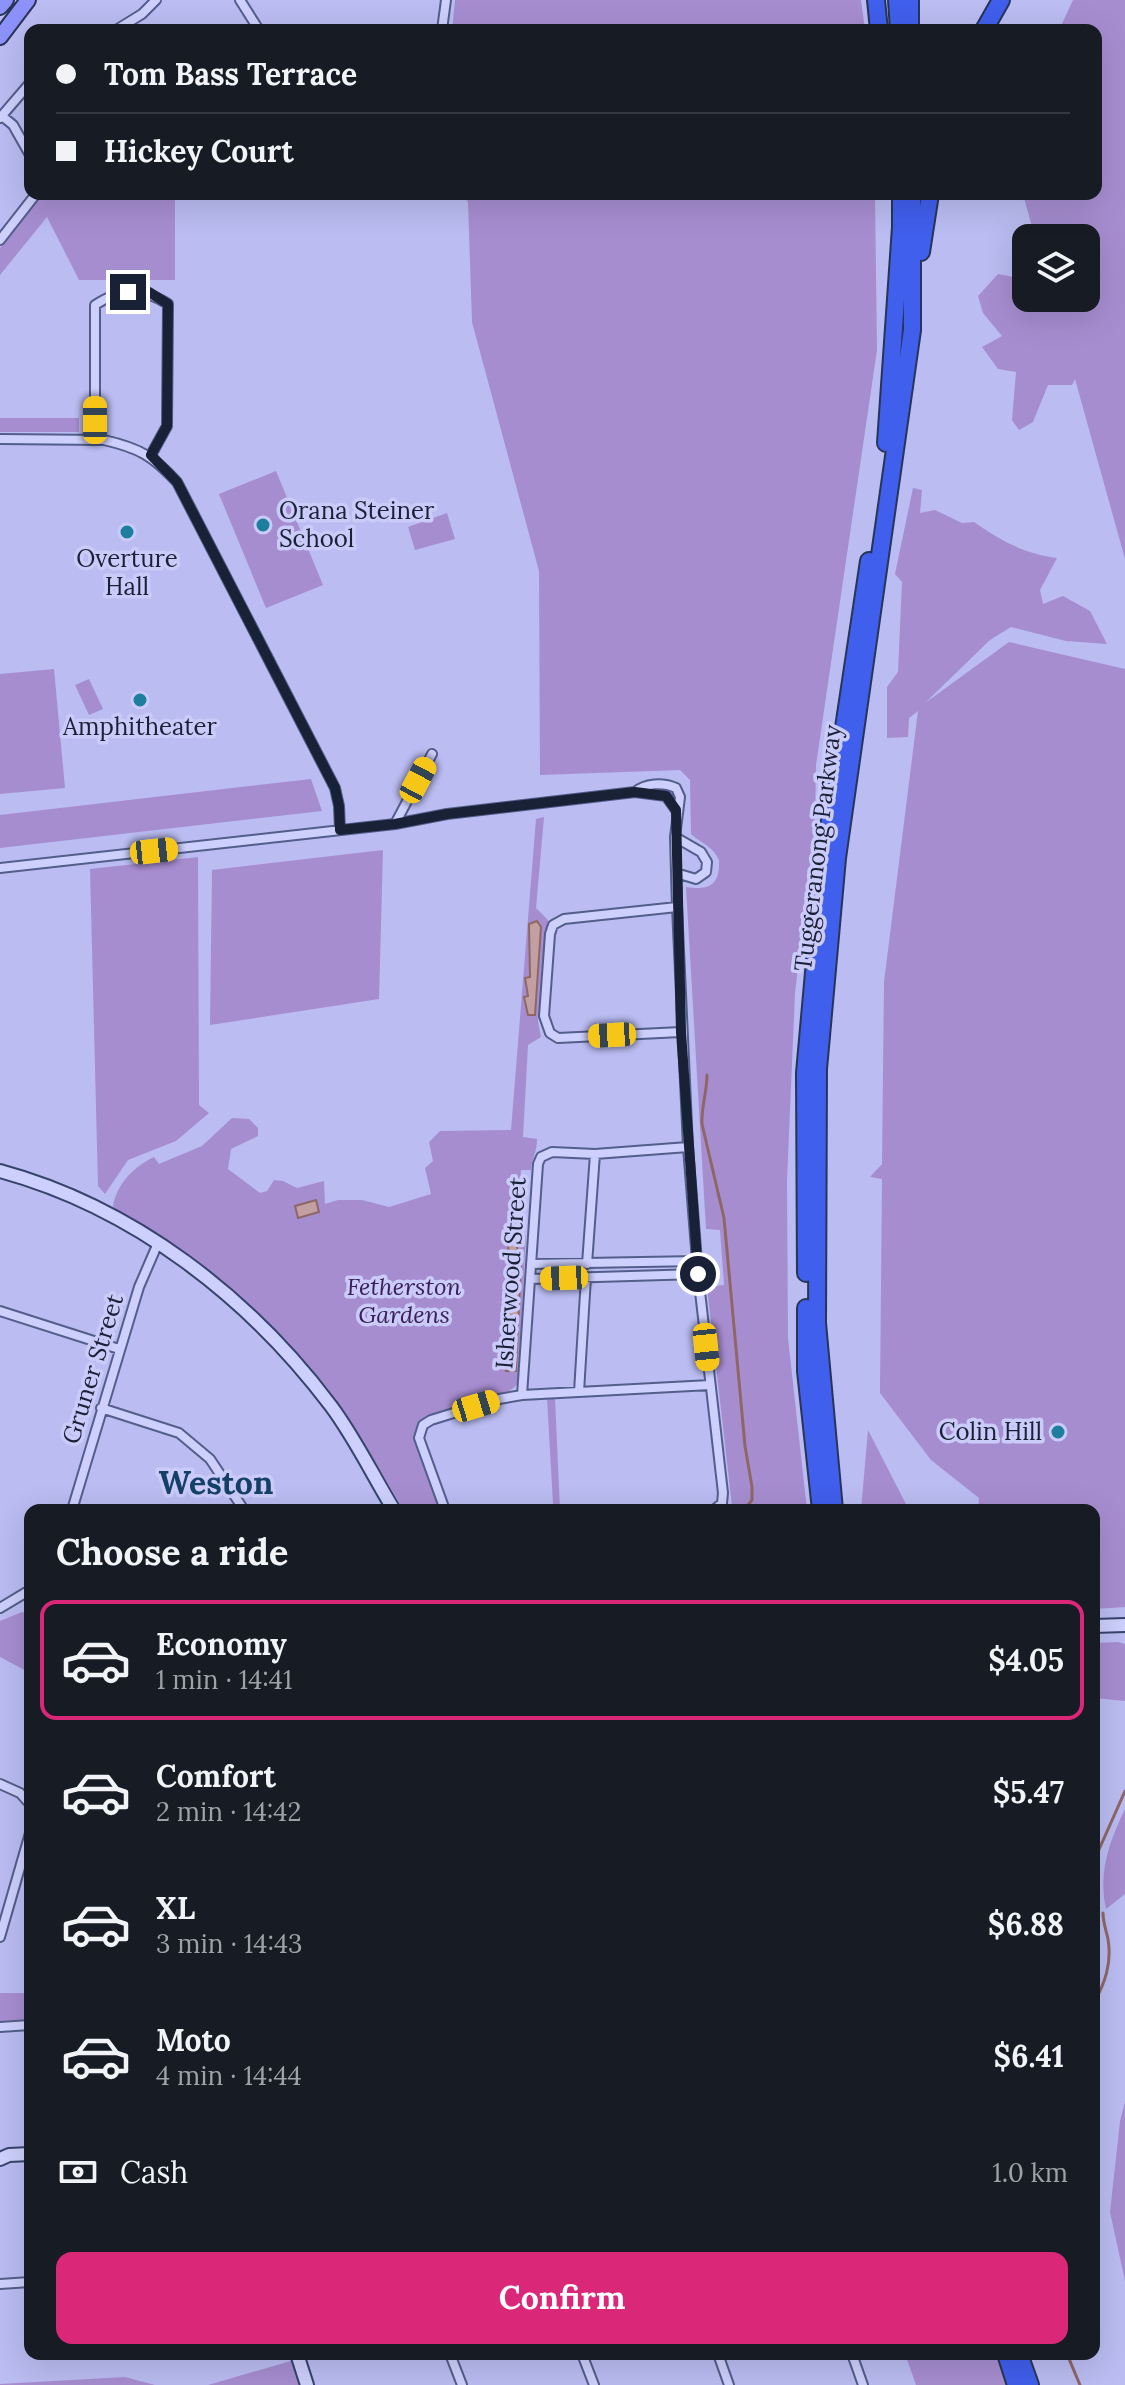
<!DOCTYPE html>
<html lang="en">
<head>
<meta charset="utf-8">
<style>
	body { margin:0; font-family:Lora,serif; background:#20242c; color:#f1f3f6; height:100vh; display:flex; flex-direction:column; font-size:30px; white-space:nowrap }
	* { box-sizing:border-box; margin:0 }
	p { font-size:26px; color:#9ea1a6 }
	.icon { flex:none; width:44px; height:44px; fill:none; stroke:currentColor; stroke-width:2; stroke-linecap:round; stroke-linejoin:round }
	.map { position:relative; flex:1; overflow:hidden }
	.panel { position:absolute; left:24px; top:1504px; width:1076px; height:856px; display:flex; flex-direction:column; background:#171b24; border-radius:16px; box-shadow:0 8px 32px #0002 }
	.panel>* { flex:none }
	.hud { position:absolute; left:24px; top:24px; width:1078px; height:176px; border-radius:16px; box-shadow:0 8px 32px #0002; display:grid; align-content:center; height:176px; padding:0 32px; background:#171b24 }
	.buttons { position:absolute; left:1012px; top:224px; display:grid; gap:16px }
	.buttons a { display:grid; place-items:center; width:88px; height:88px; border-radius:16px; background:#171b24; box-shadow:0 8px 32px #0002; font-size:40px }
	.end { position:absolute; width:36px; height:36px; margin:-18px; border:10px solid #192137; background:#fff; box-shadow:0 0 0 4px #fff }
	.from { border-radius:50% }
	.car { position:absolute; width:24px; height:48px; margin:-24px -12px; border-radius:10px; box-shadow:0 0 6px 2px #0007; background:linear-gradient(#f5c518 24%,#345 0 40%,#f5c518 0 76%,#345 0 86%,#f5c518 0) }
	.hud b { display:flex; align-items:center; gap:28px; height:76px; font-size:30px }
	.hud b+b { border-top:2px solid #363941 }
	.hud i { width:20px; height:20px; background:#f1f3f6 }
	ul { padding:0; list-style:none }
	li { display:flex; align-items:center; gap:24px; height:120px; margin:0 16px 12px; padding:0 16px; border:4px solid transparent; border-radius:16px }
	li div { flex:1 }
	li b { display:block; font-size:30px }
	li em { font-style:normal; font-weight:800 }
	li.active { border-color:#db2777 }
	li>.icon { width:72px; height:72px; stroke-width:1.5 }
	h2 { padding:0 32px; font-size:36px; line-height:96px }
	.pay { display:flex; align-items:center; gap:20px; height:88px; padding:0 32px; font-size:30px }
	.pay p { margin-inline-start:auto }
	.action { display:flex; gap:16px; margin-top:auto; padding:16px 32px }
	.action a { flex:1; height:92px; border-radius:16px; background:#db2777; color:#fff; font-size:32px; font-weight:800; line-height:92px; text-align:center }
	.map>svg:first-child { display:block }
</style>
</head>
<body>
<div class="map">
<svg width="1125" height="2385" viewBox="0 0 1125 2385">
	<rect width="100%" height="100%" fill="#babcf2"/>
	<path fill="#a68dd0" d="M455,0H861L865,30H452Z
		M1073,0H1125V559L1075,379L1072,385H1048L1033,422L1019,430L1012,420L1016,372L998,369L982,347L1002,336L983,313L978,296L998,274L1019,278L1026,275V298H1086V238H1035L1023,194H1096V30H1059Z
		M42,194H175V280H79L47,217L0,275V248Z
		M465,194H875L877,350L816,765L815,824L795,993L787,1181L788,1338L807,1510H730L732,1506L707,1287L724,1285L720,1230L706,1229L686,887C704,890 718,888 719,867C719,862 720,860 716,855C711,846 698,841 691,834L690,780L680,770L540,775L539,571L472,322L468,203Z
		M0,418H79V432H0Z
		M276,471L323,585L266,608L219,494Z
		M913,488L922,490L920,513L935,510L962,523L974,522C1002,541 1022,553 1057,558L1040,590L1043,604L1063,596L1090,611L1107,644L1066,641L1011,627L990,640L925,703L1009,642L1125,669V1607L1094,1609V1510H978L979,1498L931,1460L880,1393L882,1179L870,1177L882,1164L884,982L918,711L909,718L908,737L887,738V687L898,672L902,582L895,574Z
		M447,513L455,539L415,550L408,527Z
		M54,669L65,788L0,794V674Z
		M89,679L103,709L89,715L75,685Z
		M311,779L322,811L0,848V815Z
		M544,817L536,908L548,920L538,1022L541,1037L528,1045L523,1137L537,1139C537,1151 532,1159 531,1170H521L516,1233L526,1235L518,1383C507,1400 450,1410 428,1417C418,1424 416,1429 416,1441L441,1510H404L350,1422L279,1333L195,1259L116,1210L113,1206C117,1183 135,1166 154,1157L159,1164L202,1146L232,1118L249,1119L258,1128V1136L231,1149L228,1169L260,1193L267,1191L274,1180L283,1181L297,1188L324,1181L325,1204L338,1200H362L389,1207L431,1194L425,1168L433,1161L429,1142L440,1131L511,1130L536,819Z
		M383,850L379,999L210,1025L212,870Z
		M198,857L199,1105L209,1113L176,1141L128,1160L105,1194L98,1186L90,869Z
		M547,1398H555L560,1510H556L553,1504Z
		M868,1430L909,1510H861Z
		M22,1612L30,1614V1673L0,1657V1621Z
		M1118,1642L1125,1644V1701L1094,1698V1643Z
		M1125,1809V1894L1106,1909C1098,1873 1109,1842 1125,1809Z
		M0,1993H30V2020L0,2021Z
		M1125,2102V2281L1110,2212L1120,2121Z
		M905,2354H1007L1017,2385H916Z
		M294,2360L301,2385H208Z
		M125,2377L155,2385H0V2384Z"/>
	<path fill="#c29fa0" stroke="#8f6666" stroke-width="2" d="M537,921L541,927L535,1015H528L524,997L528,996L525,978L530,977L529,924Z
		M316,1200L319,1212L298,1218L295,1206Z
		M514,1239L521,1259L516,1371H506L500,1345L507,1343L505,1329L511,1328L506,1286L510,1285L508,1241Z"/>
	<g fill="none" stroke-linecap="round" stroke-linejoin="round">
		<path stroke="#8f6666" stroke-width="3" d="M707,1075C707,1092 701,1108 702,1124L724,1218L745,1446L752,1487V1500L744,1510
			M1094,1873L1097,1854L1125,1791
			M1094,2003C1105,1983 1112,1963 1108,1939C1106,1930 1103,1922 1103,1913
			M1067,2354L1080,2385"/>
		<g stroke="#535e8a" stroke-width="12">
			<path id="street" d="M240,0L259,30
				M116,30L142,14L156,0
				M442,30L446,0
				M2,116L13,125L30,155
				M0,118L30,83
				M0,240L36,194
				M0,439L104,440C139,448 153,456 177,482L335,788L339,806L340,830
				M95,440V305C123,287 140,287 168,304L167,426L151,455
				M635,792C645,783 663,782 676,788L680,797L675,837L677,907L688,1147L698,1274L723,1493L722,1503L714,1510
				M395,824L432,754
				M675,837L701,852L707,862L706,872L696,879L676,873
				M0,868L395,824L447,814L635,792L666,796L676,810
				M677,907L564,919L553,925L550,934L544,1016L550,1033L558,1038L681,1032
				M531,1264L697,1261
				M587,1264L595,1154
				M530,1279L698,1274
				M0,1311L119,1349
				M579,1392L586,1277
				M522,1395L538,1164L541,1157L552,1152L595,1154L688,1147
				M101,1408L179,1433L210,1459L244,1510
				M72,1510L139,1287L158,1243
				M445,1510L419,1438L423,1425L431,1420L499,1399L522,1395L710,1385
				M0,1608L30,1590
				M0,1784L20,1793L30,1804
				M0,1937L30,1833
				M0,2027L30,2025
				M0,2284L30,2282
				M450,2354L462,2385
				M582,2354L594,2385
				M718,2354L729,2385
				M852,2354L863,2385"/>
		</g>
		<g stroke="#36436b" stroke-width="16">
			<path id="secondary" d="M0,1171C133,1207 249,1297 331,1406C355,1438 373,1476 394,1510
				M1094,1626L1125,1625
				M0,2159L9,2155L30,2154
				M297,2354L307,2385"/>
		</g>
		<g stroke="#283556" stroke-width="18">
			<path id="primary" d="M0,7L6,0
				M0,37L28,0"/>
		</g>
		<g stroke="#283556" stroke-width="20">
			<path id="highway" d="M876,0L879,30
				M897,0L899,30
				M910,0V30
				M984,30L1001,0
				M921,252L930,194
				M886,443L901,227V194
				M806,1273L805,1073L824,861L869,561
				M806,1308V1371L821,1510
				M834,1510L817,1323L818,1069L837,858L912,330V194
				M1006,2354L1016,2385
				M1019,2354L1030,2385"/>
		</g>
		<use href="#street" stroke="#cdcffc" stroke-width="8"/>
		<use href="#secondary" stroke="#cdcffc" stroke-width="12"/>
		<use href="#primary" stroke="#8c92fa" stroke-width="14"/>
		<use href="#highway" stroke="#405fec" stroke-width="16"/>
	</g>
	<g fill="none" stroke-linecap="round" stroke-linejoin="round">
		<path stroke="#192137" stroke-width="10" d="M128,292H149L168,304L167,426L151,455L177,482L335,788L339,806L340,830L395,824L447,814L635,792L666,796L676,810L681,1032L698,1274"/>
	</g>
	<g fill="#1d7e9e" stroke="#cacbf9" stroke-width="3">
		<circle cx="263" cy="525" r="8"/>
		<circle cx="127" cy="532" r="8"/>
		<circle cx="140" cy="700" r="8"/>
		<circle cx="1058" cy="1432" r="8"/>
	</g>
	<g text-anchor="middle" stroke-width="7" stroke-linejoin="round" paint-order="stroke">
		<g font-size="24" fill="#192137" stroke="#cacbf9">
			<text x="279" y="519" text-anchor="start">Orana Steiner<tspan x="279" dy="28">School</tspan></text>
			<text x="127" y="567">Overture<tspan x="127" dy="28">Hall</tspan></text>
			<text x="140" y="735">Amphitheater</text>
			<text x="1042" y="1440" text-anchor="end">Colin Hill</text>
		</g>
		<g font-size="24" fill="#192137" stroke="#cacbf9">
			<text transform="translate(818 848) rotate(-83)" y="8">Tuggeranong Parkway</text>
			<text transform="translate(511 1273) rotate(-86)" y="8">Isherwood Street</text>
			<text transform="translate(93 1369) rotate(-73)" y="8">Gruner Street</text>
		</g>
		<g font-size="24" font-style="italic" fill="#3a1e56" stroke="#cacbf9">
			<text x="404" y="1295">Fetherston<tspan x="404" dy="28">Gardens</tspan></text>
		</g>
		<g font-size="32" font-weight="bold" fill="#154168" stroke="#cacbf9">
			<text x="216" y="1494">Weston</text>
		</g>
	</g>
</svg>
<div class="buttons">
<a><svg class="icon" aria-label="layers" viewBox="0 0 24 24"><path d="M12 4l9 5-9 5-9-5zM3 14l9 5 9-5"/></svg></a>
</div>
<i class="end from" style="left:698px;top:1274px"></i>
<i class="end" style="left:128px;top:292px"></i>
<i class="car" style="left:95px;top:420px;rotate:0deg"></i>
<i class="car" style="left:418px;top:780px;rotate:28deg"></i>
<i class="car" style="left:154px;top:851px;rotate:84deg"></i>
<i class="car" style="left:612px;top:1035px;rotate:267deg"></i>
<i class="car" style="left:564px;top:1278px;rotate:268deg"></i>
<i class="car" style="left:706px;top:1347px;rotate:174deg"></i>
<i class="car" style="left:476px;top:1406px;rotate:73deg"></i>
<div class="hud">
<b><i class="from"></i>Tom Bass Terrace</b>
<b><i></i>Hickey Court</b>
</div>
<section class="panel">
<h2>Choose a ride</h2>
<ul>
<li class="active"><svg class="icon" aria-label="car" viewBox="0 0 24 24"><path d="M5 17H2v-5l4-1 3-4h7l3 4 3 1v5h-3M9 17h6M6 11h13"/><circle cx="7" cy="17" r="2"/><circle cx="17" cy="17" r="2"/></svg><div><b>Economy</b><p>1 min · 14:41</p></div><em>$4.05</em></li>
<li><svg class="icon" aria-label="car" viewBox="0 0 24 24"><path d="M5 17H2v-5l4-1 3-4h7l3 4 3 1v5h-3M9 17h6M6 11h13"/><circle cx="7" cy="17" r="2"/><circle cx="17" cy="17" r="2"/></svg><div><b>Comfort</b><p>2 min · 14:42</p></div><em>$5.47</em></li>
<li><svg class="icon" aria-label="car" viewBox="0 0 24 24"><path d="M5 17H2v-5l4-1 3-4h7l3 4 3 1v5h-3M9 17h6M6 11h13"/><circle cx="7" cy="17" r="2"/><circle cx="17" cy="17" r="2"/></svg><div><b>XL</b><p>3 min · 14:43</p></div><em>$6.88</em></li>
<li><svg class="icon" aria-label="car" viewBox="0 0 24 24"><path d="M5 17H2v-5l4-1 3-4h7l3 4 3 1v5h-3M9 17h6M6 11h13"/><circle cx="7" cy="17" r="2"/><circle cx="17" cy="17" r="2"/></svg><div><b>Moto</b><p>4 min · 14:44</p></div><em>$6.41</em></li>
</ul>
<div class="pay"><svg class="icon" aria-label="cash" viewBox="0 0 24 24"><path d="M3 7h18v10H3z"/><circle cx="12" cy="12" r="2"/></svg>Cash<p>1.0 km</p></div>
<div class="action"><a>Confirm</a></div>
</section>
</div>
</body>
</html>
